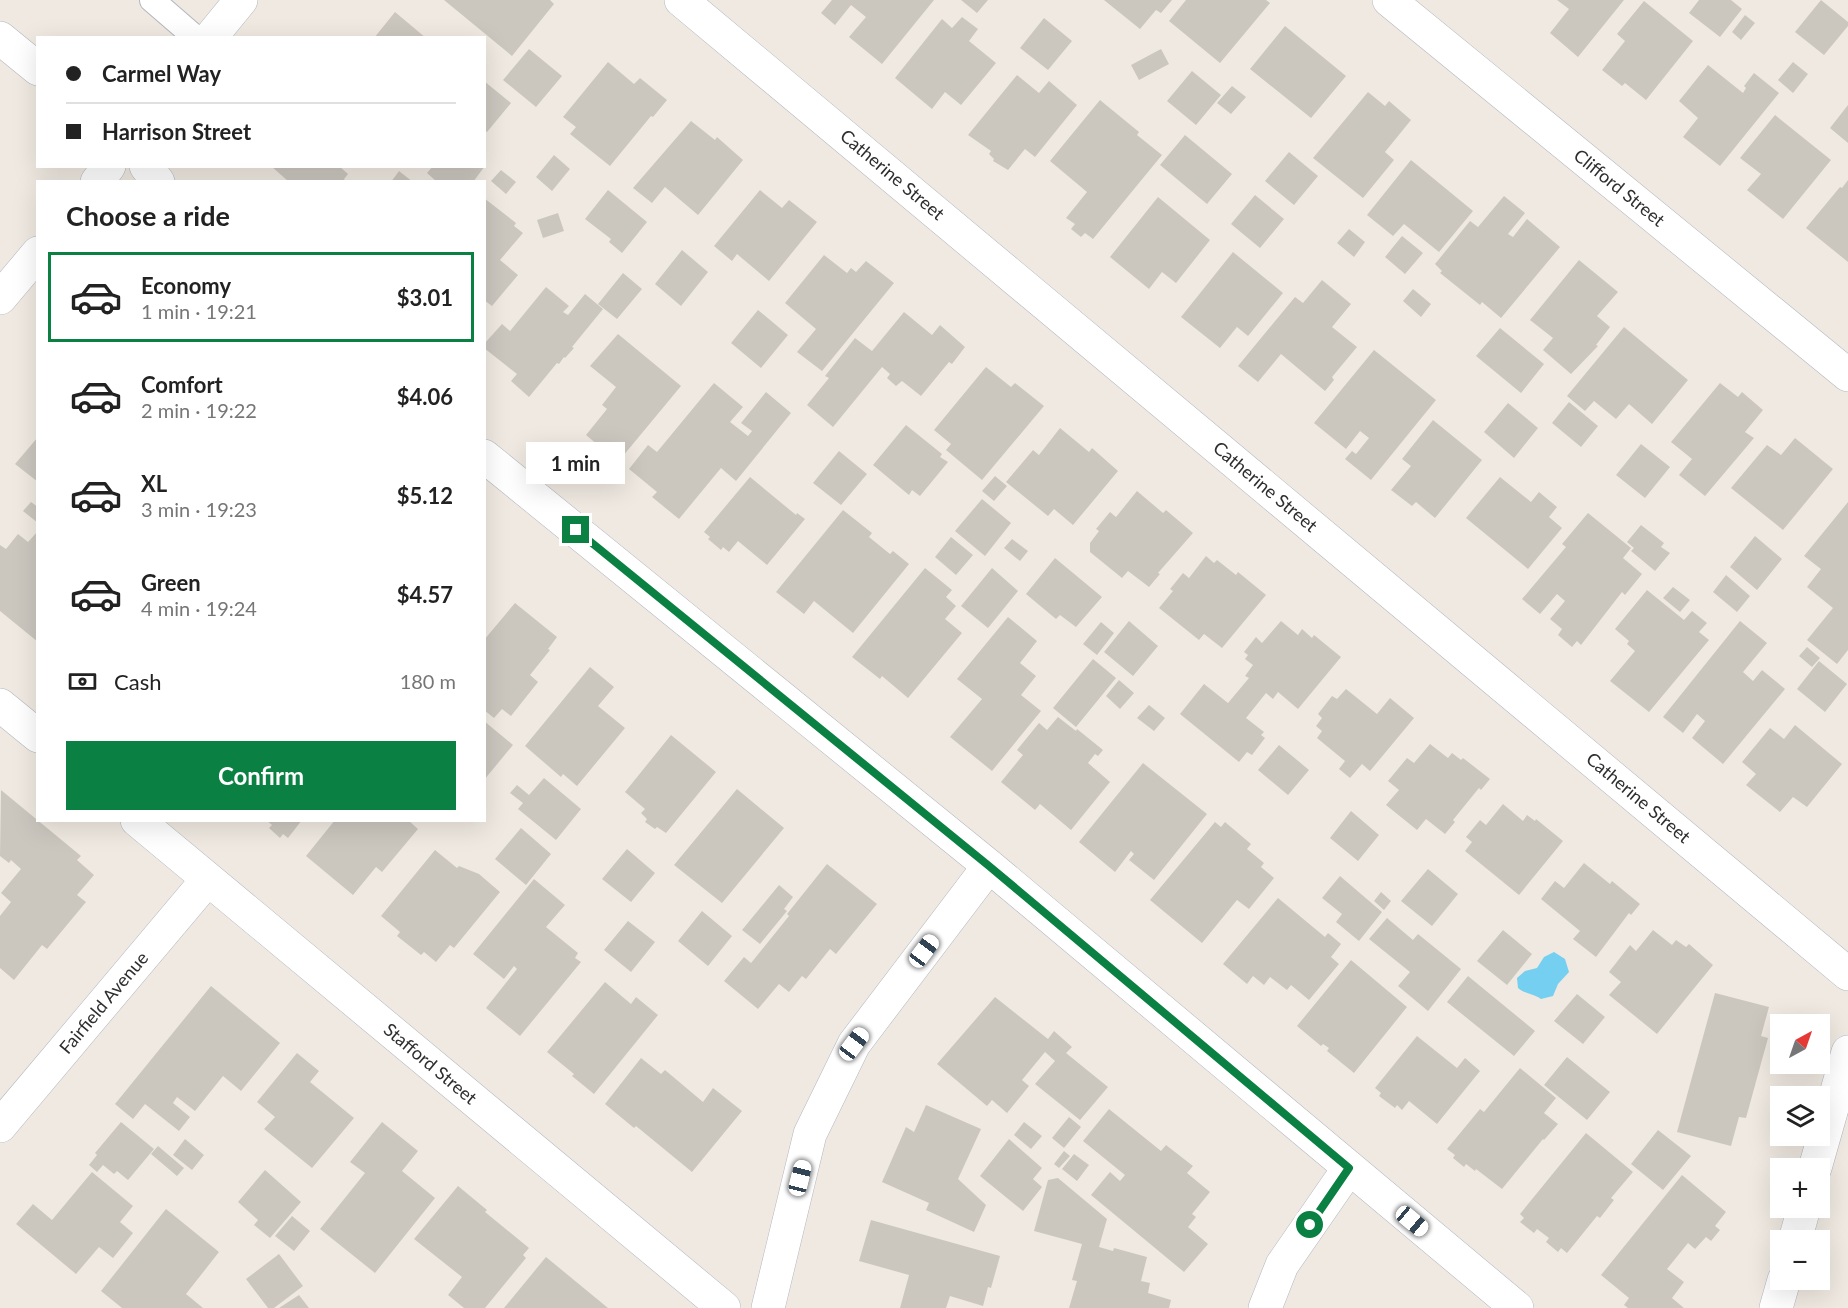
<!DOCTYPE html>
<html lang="en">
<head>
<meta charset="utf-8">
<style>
	body { margin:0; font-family:Lato,sans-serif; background:#f2f2f2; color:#222; height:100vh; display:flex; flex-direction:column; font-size:22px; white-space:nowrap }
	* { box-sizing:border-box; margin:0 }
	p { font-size:20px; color:#767676 }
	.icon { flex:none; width:33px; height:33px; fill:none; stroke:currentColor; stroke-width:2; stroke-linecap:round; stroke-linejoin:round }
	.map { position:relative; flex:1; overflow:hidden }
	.panel { position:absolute; left:36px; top:180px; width:450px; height:642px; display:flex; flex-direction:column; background:#fff; border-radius:0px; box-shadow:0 6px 24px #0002 }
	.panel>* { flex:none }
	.guide { position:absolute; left:36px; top:36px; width:450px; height:132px; border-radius:0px; box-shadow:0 6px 24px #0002; display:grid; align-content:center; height:132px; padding:0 30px; background:#fff }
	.needle { width:39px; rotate:40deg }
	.buttons { position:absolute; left:1770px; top:1014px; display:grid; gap:12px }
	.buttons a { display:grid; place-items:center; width:60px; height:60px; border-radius:0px; background:#fff; box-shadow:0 6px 24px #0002; font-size:30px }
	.end { position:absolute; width:27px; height:27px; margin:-14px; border:8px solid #0b8043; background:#fff; box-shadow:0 0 0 3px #fff }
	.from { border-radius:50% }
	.bubble { position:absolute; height:42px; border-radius:0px; background:#fff; box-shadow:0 6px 24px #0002; font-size:20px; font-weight:700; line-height:42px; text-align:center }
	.car { position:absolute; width:18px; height:36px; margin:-18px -9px; border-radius:8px; box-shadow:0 0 4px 2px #0007; background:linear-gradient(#fff 24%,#345 0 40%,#fff 0 76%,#345 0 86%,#fff 0) }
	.guide b { display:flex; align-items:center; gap:21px; height:57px; font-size:22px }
	.guide b+b { border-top:2px solid #e0e0e0 }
	.guide i { width:15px; height:15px; background:#222 }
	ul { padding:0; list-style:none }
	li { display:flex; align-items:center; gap:18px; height:90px; margin:0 12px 9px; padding:0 18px; border:3px solid transparent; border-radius:0px }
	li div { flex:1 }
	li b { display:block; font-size:22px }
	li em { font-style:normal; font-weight:700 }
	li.active { border-color:#0b8043 }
	li>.icon { width:54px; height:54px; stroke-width:1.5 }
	h2 { padding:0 30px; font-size:27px; line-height:72px }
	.pay { display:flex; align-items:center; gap:15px; height:66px; padding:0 30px; font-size:22px }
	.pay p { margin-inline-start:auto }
	.button { display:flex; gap:12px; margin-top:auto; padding:12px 30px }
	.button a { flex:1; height:69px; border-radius:0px; background:#0b8043; color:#fff; font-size:24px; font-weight:700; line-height:69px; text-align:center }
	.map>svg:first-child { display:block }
</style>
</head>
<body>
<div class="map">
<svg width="1848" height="1308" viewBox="0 0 1848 1308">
	<rect width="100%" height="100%" fill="#efe9e1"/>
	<path fill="#75cff0" d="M1554,952L1565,959L1569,972L1558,984L1553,996L1541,999C1533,993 1525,994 1518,988L1517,978L1525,971L1537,968L1544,957Z"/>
	<path fill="#cbc7bf" d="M444,0H550L554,4L512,56Z
		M832,0H934L882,64L849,37L866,17L851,5L835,25L821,13Z
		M961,0H988L977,13Z
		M1104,0H1172L1161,13L1156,10L1140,29Z
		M1186,0H1266L1270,3L1220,63L1169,21Z
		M1557,0H1624L1578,57L1550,33L1569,9Z
		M1699,0H1731L1742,9L1720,37L1689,13Z
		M1821,0L1848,22V26L1824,55L1795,32Z
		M1644,1L1693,41L1646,100L1625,83L1622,86L1602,70L1625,41L1617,34Z
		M395,12L426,38H374Z
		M1745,15L1755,23L1741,40L1732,32Z
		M962,17L978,29L969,41L996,63L961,105L945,92L932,109L895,78L942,19L952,28Z
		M1044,18L1072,41L1048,70L1020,48Z
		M1285,26L1346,76L1311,118L1250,69Z
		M529,49L562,76L536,107L503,80Z
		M1161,49L1169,64L1139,80L1131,65Z
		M608,62L634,84L640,78L667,100L653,117L651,116L610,166L570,134L576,127L563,117Z
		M1793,62L1808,74L1793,93L1778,80Z
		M1708,65L1743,93L1746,88L1744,86L1754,73L1779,93L1720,166L1683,137L1698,118L1679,101Z
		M1192,71L1221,95L1196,125L1167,101Z
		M1017,75L1039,93L1049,81L1077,105L1035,157L1025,149L1008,170L993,161L994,159L989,154L991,151L968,135Z
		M484,81L511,103L487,132L484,130Z
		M1232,86L1246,97L1231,114L1217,103Z
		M1368,92L1385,106L1389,101L1411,120L1385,152L1394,160L1363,198L1313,158Z
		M1100,100L1139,132L1137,135L1162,155L1093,239L1085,233L1081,237L1071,229L1075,224L1066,218L1087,192L1050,161Z
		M1848,105V143L1830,128Z
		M1775,115L1831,160L1783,219L1747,190L1761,174L1740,158Z
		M691,121L715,140L717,137L743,160L698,215L665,187L652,203L633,188Z
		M1185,135L1232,174L1207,204L1160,165Z
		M1289,152L1318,176L1294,205L1265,181Z
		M554,155L570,169L552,191L536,177Z
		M1411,160L1473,211L1439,252L1404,224L1393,236L1367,215Z
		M271,166H339L348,174L344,179L346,182H289Z
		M433,166H485L473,182H437L427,173Z
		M501,170L516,182L506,194L491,181Z
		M399,171L413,182H391Z
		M1848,180V262L1806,228L1840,187L1842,188Z
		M608,190L647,222L622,253L609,242L611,239L585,219Z
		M760,190L782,208L789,200L817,222L769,281L737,254L732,261L714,246Z
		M1255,195L1284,219L1260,248L1231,224Z
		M1504,196L1525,213L1508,234L1513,237L1527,219L1560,247L1501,318L1482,302L1480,305L1440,273L1442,271L1435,264L1470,221L1478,227Z
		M1158,197L1210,240L1176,283L1162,272L1149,289L1110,257Z
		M484,198L516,223L514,226L523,233L500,260L518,275L492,306L484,300Z
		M558,213L564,231L543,238L537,220Z
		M1349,229L1365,242L1354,257L1337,243Z
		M1402,236L1423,253L1405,274L1385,257Z
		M682,250L708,272L681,306L655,284Z
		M1233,252L1283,293L1248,336L1237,327L1220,348L1181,317Z
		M824,255L847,273L851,268L856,272L866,261L894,283L822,371L797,352L816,329L785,303Z
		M1579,260L1618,292L1597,316L1610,327L1596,345L1598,346L1571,374L1543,350L1553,338L1530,320Z
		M623,273L642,289L617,319L598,304Z
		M1322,280L1351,304L1332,327L1357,347L1332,377L1334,380L1325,391L1281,354L1258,382L1238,366L1295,297L1303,303Z
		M546,287L569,306L563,312L568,315L585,294L603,309L572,347L574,348L565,358L564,357L559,364L557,363L529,397L511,381L517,374L484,348V344L502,324L510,331Z
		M1413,289L1431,304L1421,317L1403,301Z
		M758,310L788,335L761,368L731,343Z
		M904,312L932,335L940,325L965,347L952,364L949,362L921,396L902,381L896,386L887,378L890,374L882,367L833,427L807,405L829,378L825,376L855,338L872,351Z
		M1624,327L1688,380L1652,424L1629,404L1616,419L1594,401L1585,411L1567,396Z
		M1500,328L1544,364L1521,393L1476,356Z
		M618,334L681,386L618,462L586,435L607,409L602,405L616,387L590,366Z
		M1374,350L1436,400L1371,480L1345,459L1352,451L1356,454L1369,438L1360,431L1346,449L1314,423Z
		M986,367L1011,387L1015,383L1044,406L982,480L946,450L951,444L934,430Z
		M714,383L743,407L730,422L748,436L752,431L741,423L766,392L791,413L736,481L721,468L679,519L652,497L657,492L629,469L648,445L657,452Z
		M1720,383L1738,397L1742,392L1763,410L1745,432L1754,438L1705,496L1679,475L1692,459L1671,442Z
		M1569,402L1598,426L1581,447L1552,423Z
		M1508,403L1538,428L1514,458L1484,432Z
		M1433,420L1482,460L1435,518L1416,502L1412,506L1391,490L1411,466L1402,459Z
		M906,425L942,454L940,457L948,462L920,496L912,490L909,495L873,465Z
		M1060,428L1089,452L1092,448L1118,471L1073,525L1054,509L1048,516L1006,482L1033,450L1039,455Z
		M38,437V482L15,464Z
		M1795,438L1833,469L1783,530L1731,488L1767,445L1781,455Z
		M1641,444L1670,467L1645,498L1616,475Z
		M839,451L867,474L841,505L813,483Z
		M995,476L1007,486L994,501L982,491Z
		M750,477L796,515L797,513L805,519L767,565L738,541L729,552L723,547L721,550L708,539L710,537L704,532Z
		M1500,477L1531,502L1539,492L1557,507L1549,517L1562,528L1528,569L1466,518Z
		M1137,491L1163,513L1166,510L1193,533L1158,573L1160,574L1149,587L1128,571L1122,578L1090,552V543L1099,531L1096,529L1110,512L1116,517Z
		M982,499L1011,523L985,556L955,531Z
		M31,502L38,507V523L23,511Z
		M1848,502V650L1837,664L1807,640L1833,608L1807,587L1821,569L1804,556Z
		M843,510L872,533L869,537L890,554L893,551L909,564L853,633L814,601L804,614L776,592Z
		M1588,513L1631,548L1623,558L1642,574L1625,595L1622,592L1581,645L1577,641L1572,647L1558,635L1562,629L1550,619L1565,601L1557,594L1540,614L1522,599L1566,547L1562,544Z
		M1641,525L1664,543L1661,547L1670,553L1655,571L1631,551L1634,548L1627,542Z
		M38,531V642L0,611V545L6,549L18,534L28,542Z
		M1755,536L1782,559L1757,590L1730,567Z
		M951,537L973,555L956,575L935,557Z
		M1012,539L1028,551L1020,561L1004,548Z
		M1206,556L1214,563L1217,560L1236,575L1238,572L1266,595L1222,648L1204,634L1199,640L1159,608L1173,591L1170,589L1183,573L1189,578Z
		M1055,558L1102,597L1076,627L1060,615L1056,619L1026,594Z
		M925,568L952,590L946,597L956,606L945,619L962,633L908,698L882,676L880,679L852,657Z
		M992,568L1018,591L988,628L961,606Z
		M1726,575L1750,596L1737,612L1713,592Z
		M1673,587L1690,600L1680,612L1663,598Z
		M1647,590L1684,620L1692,611L1707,623L1699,632L1709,640L1649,712L1610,681L1635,651L1627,644L1629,641L1615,629Z
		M515,603L557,637L548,649L550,650L530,675L538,682L511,716L502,709L494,718L484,710V640Z
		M1008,617L1037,641L1020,663L1036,676L1021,695L1041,711L992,771L950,737L982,699L957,679Z
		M1129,621L1158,646L1133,676L1104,652Z
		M1281,621L1298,635L1302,629L1312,638L1314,635L1341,657L1298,709L1278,692L1273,699L1266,693L1246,718L1264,732L1261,735L1265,738L1252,755L1247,752L1239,762L1180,714L1204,684L1228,703L1249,678L1245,676L1253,665L1245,659L1248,655L1244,652L1256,637L1262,643Z
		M1740,621L1767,643L1743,672L1753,681L1762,670L1785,689L1723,764L1692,738L1705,721L1697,714L1683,733L1663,717Z
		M1101,622L1114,633L1097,655L1083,644Z
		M1807,647L1820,658L1812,667L1799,656Z
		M1093,659L1116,678L1076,727L1053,708Z
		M1819,661L1847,684L1825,712L1797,689Z
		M590,667L614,687L598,706L625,728L577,786L563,774L561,777L525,746Z
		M1119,680L1134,693L1120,709L1106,696Z
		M1346,689L1377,714L1390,698L1414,718L1370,771L1362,764L1350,778L1339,769L1345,761L1317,738L1322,731L1316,726L1322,718L1318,714L1332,696L1337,699Z
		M1149,705L1165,718L1154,731L1137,718Z
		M1058,717L1076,731L1077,729L1103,750L1098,756L1095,754L1088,763L1110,782L1071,830L1040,804L1035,810L1001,782L1023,755L1017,750L1039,723L1047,730Z
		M484,721L513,745L484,780Z
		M1795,725L1842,764L1807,807L1793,797L1780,812L1746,785L1756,774L1742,762L1770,728L1784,739Z
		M671,735L716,772L666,833L657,827L655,829L645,822L647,819L641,813L645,809L625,792Z
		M1430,744L1448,758L1452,753L1461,760L1463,758L1490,779L1481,790L1479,788L1453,820L1455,822L1445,834L1426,819L1417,830L1386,805L1399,790L1388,781L1407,758L1414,763Z
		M1279,745L1309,770L1288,795L1258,770Z
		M1143,763L1207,814L1154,880L1129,860L1134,854L1131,851L1115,872L1079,842Z
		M544,778L581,809L556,840L518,809L523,803L510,793L517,785L529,795Z
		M737,789L784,828L722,903L674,865Z
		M1,790L81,856L77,860L94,875L77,895L86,902L47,949L42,945L14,980L0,968V916L11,902L1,893L21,869L11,860L9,863L0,856Z
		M1503,804L1523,821L1527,815L1535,821L1536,819L1563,841L1519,895L1465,851L1472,842L1466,837L1480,820L1486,825Z
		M1351,811L1379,835L1358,861L1330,838Z
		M266,820H302L288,838L283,834L280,838L269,828L272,825Z
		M335,820H408L418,829L382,872L376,867L353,895L306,856Z
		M1215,822L1221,827L1225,822L1251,844L1247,849L1264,863L1261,867L1274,878L1249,909L1237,900L1202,943L1150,900Z
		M521,828L551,854L526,885L495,859Z
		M627,849L655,873L631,902L602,879Z
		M435,850L457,868L459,866L479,874L500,892L454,948L450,945L436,962L424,952L421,955L397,936L400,932L381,916Z
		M1584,863L1610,884L1612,881L1640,904L1631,915L1629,913L1596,957L1573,939L1580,931L1541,899L1555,881L1564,888Z
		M827,864L877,904L836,954L830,949L806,979L802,976L789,992L779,984L758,1009L724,981L744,957L751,963L789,916L787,914Z
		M1428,869L1458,894L1432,926L1401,901Z
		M1340,876L1382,912L1359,941L1336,922L1342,914L1322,898Z
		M534,879L565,905L546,927L578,953L575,958L581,962L520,1036L486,1008L517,969L514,966L504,979L473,954Z
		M779,885L793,897L784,909L787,911L760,944L742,930Z
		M1381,892L1391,901L1384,910L1374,901Z
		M1278,898L1325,937L1328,933L1341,944L1331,957L1339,964L1309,1000L1291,985L1287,990L1270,977L1264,985L1253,976L1247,984L1223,964Z
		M702,911L732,936L708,966L678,941Z
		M1387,918L1413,940L1418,934L1461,969L1428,1011L1398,986L1410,972L1369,939Z
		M628,921L655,942L631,972L604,950Z
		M1503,930L1532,954L1507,985L1477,961Z
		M1653,930L1672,945L1676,940L1686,947L1689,944L1713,965L1657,1034L1609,995L1621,982L1609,972L1630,945L1636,951Z
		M1351,960L1407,1007L1354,1073L1327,1051L1329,1048L1323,1044L1321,1046L1297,1026Z
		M1468,976L1535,1031L1514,1056L1447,1002Z
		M605,982L631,1004L636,997L658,1015L594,1094L572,1076L574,1074L547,1052Z
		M211,986L280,1043L241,1091L223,1076L195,1111L177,1097L173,1103L190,1117L179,1131L145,1104L133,1119L115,1104Z
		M1715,993L1769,1007L1761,1036L1768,1038L1746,1118L1739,1117L1731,1146L1677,1132Z
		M1577,994L1605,1017L1583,1044L1554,1021Z
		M995,997L1048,1039L1054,1031L1072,1047L1066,1053L1108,1087L1080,1120L1035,1084L1055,1061L1045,1052L1022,1080L1029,1086L1007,1113L992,1100L987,1106L937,1064Z
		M1417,1036L1457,1068L1465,1058L1480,1071L1437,1124L1409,1101L1402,1110L1397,1105L1395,1108L1379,1096L1381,1093L1375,1088Z
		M297,1053L319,1071L310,1082L354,1118L312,1168L264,1129L275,1117L257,1102Z
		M1567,1057L1610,1092L1587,1120L1544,1085Z
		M641,1058L661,1074L665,1070L703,1102L713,1088L742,1111L692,1172L636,1126L634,1128L605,1104Z
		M1520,1068L1556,1098L1544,1113L1558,1124L1544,1140L1543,1139L1502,1189L1476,1169L1475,1171L1466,1164L1464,1167L1453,1158L1455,1155L1447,1149L1480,1109L1484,1112Z
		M926,1105L981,1129L958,1179L986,1205L974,1232L926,1210L929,1203L882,1182L906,1127L914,1132Z
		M1109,1109L1161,1151L1166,1145L1193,1166L1187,1173L1210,1192L1192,1214L1196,1217L1188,1227L1208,1244L1184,1272L1091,1195L1110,1172L1120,1181L1125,1175L1083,1141Z
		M1069,1117L1081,1127L1064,1148L1052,1138Z
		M121,1122L154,1149L128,1180L117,1171L114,1174L103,1165L97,1172L89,1165L97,1155L95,1153Z
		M382,1122L418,1151L402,1171L435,1198L375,1273L320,1229L365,1173L350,1162Z
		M1024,1122L1042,1136L1031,1149L1014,1135Z
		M1658,1130L1691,1156L1663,1190L1631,1164Z
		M1586,1133L1633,1172L1611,1198L1614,1200L1600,1218L1597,1216L1567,1253L1561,1248L1558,1252L1546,1242L1549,1238L1537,1229L1534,1233L1520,1222L1524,1218L1520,1214Z
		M185,1139L204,1155L192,1170L173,1155Z
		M1009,1139L1042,1168L1033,1179L1042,1187L1023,1211L980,1176Z
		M158,1146L184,1168L177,1176L151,1154Z
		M1064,1151L1070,1156L1059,1168L1054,1164Z
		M1074,1154L1089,1165L1077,1181L1062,1169Z
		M265,1170L301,1202L270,1238L254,1225L258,1220L238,1202Z
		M92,1172L133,1206L120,1222L133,1233L113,1258L99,1247L76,1274L16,1224L33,1204L52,1220Z
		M1682,1175L1726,1212L1715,1226L1720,1230L1711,1241L1706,1237L1695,1249L1688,1243L1667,1269L1684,1282L1672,1298L1684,1308H1628L1624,1305L1629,1298L1601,1275Z
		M1058,1178L1107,1219L1099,1247L1113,1251L1114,1248L1147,1257L1141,1281L1150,1283L1148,1293L1171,1300L1169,1308H1069L1077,1281L1072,1280L1082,1244L1034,1231L1048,1180Z
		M458,1186L487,1210L485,1212L529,1248L523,1255L526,1258L485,1308H464L448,1295L462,1277L414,1239Z
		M166,1209L219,1252L186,1294L203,1308H122L101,1291Z
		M292,1216L310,1231L294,1251L275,1236Z
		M871,1220L1000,1256L991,1288L988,1287L983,1306L950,1296L946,1308H900L909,1275L859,1261Z
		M279,1254L303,1286L274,1308H268L246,1279Z
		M546,1257L608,1308H504Z
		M299,1295L309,1308H279Z"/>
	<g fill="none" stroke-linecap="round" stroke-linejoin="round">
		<g stroke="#b4b7c1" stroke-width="26">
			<path id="service" d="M152,0L196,38"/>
		</g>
		<g stroke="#b4b7c1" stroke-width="34">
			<path id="minor" d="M681,0L1848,974
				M1389,0L1848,375
				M0,38L38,69
				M146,166L158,182
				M484,456L989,866L1517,1308
				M0,705L38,736
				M137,820L724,1308
				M0,1126L208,879
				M1815,1168L1848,1052
				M1795,1240L1804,1208
				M768,1308L810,1134L854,1044L989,866
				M1265,1308L1282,1265L1349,1168
				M1776,1308L1784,1280"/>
		</g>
		<g stroke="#b4b7c1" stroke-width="34">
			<path id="secondary" d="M210,38L241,0
				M97,182L109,166
				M0,298L38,253"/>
		</g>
		<use href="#service" stroke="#fff" stroke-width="24"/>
		<use href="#minor" stroke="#fff" stroke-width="33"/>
		<use href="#secondary" stroke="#fff" stroke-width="33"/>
	</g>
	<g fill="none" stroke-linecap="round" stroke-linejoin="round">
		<path stroke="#0b8043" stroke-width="8" d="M576,530L989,866L1349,1168L1310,1225"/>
	</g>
	<g text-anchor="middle" stroke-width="6" stroke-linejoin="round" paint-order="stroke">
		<g font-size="18" fill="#2e2e2e" stroke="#fff">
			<text transform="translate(892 175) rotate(40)" y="6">Catherine Street</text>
			<text transform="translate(1619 188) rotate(39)" y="6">Clifford Street</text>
			<text transform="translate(1265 487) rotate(40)" y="6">Catherine Street</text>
			<text transform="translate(1638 798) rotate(40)" y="6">Catherine Street</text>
			<text transform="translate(104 1003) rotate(-50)" y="6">Fairfield Avenue</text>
			<text transform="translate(430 1064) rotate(40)" y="6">Stafford Street</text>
		</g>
	</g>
</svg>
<div class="buttons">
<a><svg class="needle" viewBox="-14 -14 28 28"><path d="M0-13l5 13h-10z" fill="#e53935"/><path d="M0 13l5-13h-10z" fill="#767676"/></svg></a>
<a><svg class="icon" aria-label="layers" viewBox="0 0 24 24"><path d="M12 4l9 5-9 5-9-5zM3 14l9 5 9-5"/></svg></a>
<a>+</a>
<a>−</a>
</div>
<i class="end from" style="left:1310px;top:1225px"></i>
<i class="end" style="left:576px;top:530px"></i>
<div class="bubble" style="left:526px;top:442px;width:99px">1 min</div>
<i class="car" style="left:924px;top:951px;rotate:37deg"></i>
<i class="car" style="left:854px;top:1044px;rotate:37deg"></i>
<i class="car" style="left:800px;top:1178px;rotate:14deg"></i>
<i class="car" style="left:1412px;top:1221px;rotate:130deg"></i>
<div class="guide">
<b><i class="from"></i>Carmel Way</b>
<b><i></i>Harrison Street</b>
</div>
<section class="panel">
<h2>Choose a ride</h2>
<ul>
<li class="active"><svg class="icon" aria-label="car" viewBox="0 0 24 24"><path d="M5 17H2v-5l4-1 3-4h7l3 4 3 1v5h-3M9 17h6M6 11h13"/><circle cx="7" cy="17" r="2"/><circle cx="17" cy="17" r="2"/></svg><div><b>Economy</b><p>1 min · 19:21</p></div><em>$3.01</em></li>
<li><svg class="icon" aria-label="car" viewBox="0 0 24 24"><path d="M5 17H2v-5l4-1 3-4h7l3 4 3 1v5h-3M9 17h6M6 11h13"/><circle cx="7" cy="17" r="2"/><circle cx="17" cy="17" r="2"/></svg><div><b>Comfort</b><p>2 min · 19:22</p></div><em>$4.06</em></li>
<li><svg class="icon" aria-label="car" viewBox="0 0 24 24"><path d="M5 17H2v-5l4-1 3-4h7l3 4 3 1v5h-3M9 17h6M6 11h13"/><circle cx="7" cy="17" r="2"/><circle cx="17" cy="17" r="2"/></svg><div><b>XL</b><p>3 min · 19:23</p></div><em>$5.12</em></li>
<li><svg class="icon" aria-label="car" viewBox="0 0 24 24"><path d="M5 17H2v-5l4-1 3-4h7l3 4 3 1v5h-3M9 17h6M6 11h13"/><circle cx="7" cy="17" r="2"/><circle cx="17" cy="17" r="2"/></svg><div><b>Green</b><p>4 min · 19:24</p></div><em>$4.57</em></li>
</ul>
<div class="pay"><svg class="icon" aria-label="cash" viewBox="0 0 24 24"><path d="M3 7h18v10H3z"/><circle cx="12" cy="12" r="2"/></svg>Cash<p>180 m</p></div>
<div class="button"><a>Confirm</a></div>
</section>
</div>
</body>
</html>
